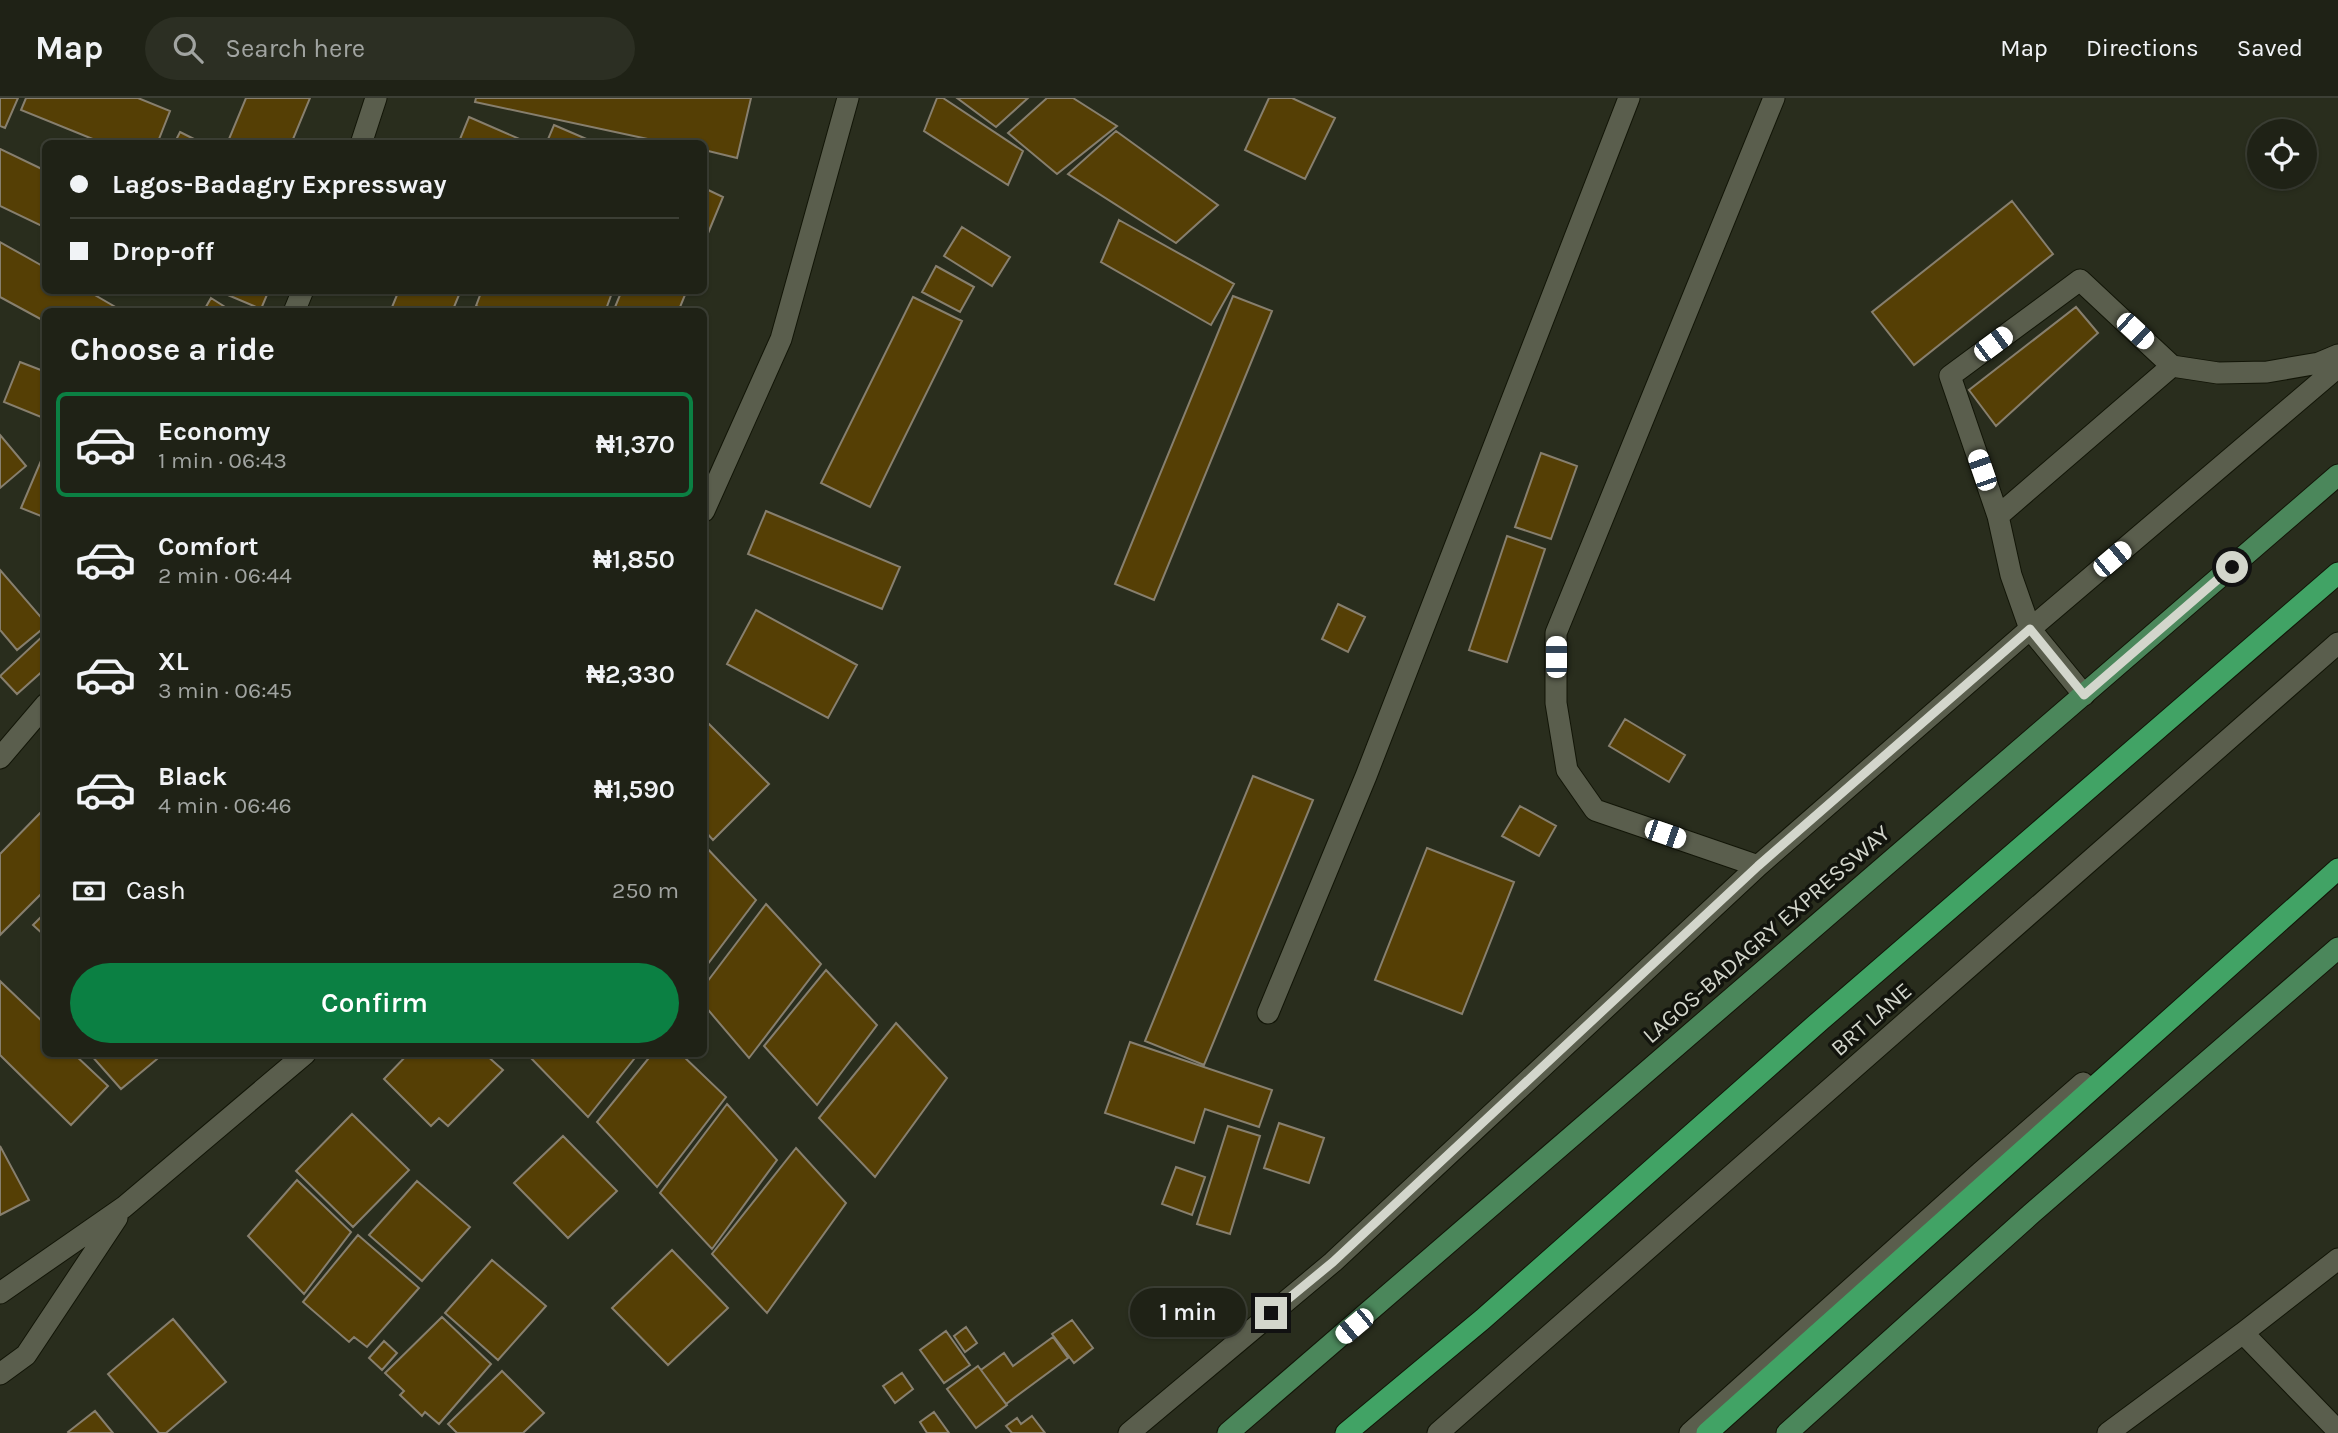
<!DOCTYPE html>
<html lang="en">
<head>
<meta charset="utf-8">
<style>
	body { margin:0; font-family:Karla,sans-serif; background:#2c2f23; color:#f1f3f6; height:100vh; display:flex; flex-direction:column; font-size:26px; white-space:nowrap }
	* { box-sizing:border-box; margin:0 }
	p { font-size:23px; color:#a1a4a1 }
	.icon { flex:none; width:38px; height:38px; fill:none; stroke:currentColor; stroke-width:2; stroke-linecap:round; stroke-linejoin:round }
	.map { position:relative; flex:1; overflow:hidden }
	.panel { position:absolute; left:42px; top:210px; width:665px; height:749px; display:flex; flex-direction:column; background:#1f2216; border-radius:10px; box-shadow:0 2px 5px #0004,0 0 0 2px #3c3f35 }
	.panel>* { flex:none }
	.banner { position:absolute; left:42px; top:42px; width:665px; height:154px; border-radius:10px; box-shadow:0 2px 5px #0004,0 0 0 2px #3c3f35; display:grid; align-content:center; height:154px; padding:0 28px; background:#1f2216 }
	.buttons { position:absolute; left:2247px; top:21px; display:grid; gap:14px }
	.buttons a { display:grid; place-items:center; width:70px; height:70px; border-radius:50%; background:#1f2216; box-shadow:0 2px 5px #0004,0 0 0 2px #3c3f35; font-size:35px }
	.end { position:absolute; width:32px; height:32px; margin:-16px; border:9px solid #d3d6cc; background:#111; box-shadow:0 0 0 4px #111 }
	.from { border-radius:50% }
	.bubble { position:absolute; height:49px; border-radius:24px; background:#1f2216; box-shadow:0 2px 5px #0004,0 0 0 2px #3c3f35; font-size:23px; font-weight:600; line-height:49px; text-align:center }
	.car { position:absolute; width:21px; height:42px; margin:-21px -10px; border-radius:9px; box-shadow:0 0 5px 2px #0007; background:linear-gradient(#fff 24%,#345 0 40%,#fff 0 76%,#345 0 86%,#fff 0) }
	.banner b { display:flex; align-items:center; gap:24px; height:66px; font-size:26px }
	.banner b+b { border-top:2px solid #3c3f35 }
	.banner i { width:18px; height:18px; background:#f1f3f6 }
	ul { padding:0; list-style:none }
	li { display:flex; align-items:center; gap:21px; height:105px; margin:0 14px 10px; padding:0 14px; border:4px solid transparent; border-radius:10px }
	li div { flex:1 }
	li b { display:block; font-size:26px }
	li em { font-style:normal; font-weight:600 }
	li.on { border-color:#0b8043 }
	li>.icon { width:63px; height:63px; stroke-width:1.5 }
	h2 { padding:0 28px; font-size:32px; line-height:84px }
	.pay { display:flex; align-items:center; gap:18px; height:77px; padding:0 28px; font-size:26px }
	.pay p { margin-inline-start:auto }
	.primary-button { display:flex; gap:14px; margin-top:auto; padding:14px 28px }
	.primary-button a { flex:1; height:80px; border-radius:42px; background:#0b8043; color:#fff; font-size:28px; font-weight:600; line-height:80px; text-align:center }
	header { display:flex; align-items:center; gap:42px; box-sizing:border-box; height:98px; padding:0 35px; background:#1f2216; border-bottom:2px solid #3c3f35 }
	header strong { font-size:33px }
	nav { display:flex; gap:38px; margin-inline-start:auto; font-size:24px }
	.search { width:490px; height:63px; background:#2c2f23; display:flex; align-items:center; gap:18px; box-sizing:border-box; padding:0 24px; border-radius:38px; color:#a1a4a1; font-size:26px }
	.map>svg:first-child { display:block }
</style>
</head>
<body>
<header>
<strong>Map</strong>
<div class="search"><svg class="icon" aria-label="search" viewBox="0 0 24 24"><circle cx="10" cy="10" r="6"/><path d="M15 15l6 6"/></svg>Search here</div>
<nav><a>Map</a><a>Directions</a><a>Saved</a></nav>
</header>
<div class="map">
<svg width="2338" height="1335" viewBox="0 0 2338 1335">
	<rect width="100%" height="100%" fill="#292d1d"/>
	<path fill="#553f05" stroke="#877f6e" stroke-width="2" d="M0,0H18L5,30L0,28Z
		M26,0H138L170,13L157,46H105L21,12Z
		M246,0H310L291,46H239L229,41Z
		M476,0H751L737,60L704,52V46H671L475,4Z
		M937,0H943L1023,53L1008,87L924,33Z
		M957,0H1028L996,29Z
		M1047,0H1073L1117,28L1057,76L1008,35Z
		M1269,0H1292L1335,20L1305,81L1245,52Z
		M469,19L531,46H458Z
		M554,27L598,46H546Z
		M1116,33L1218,107L1176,145L1068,76Z
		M180,34L204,46H174Z
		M0,51L46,73V130L0,108Z
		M704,90L723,99L704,145Z
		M2012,103L2053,156L1914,267L1872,214Z
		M1119,122L1234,186L1211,227L1101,164Z
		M962,129L1010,159L992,188L944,158Z
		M0,144L46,170V192H86L124,214H46V224L0,199Z
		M936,168L974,189L960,214L922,194Z
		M216,192H269L261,211Z
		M399,192H461L452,214H390Z
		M482,192H613L605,214H490L476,208Z
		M622,192H687L678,214H613Z
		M1233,198L1272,213L1154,502L1115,486Z
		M913,199L962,223L870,409L821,385Z
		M211,200L233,214H203Z
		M2076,209L2098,235L1996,328L1969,292Z
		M20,264L46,274V321L4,304Z
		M0,337L26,368L0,390Z
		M46,351V420L21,410Z
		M1541,355L1577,368L1551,441L1515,429Z
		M766,413L900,469L882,511L748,456Z
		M1507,438L1545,451L1507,564L1469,552Z
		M0,472L46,525V528L17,552L0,532Z
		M1338,506L1365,519L1348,554L1322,541Z
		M756,512L857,567L828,620L727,566Z
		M46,535V570L17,596L0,578Z
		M1625,621L1685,657L1669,684L1609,648Z
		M708,625L769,686L713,742L704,732V630Z
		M1253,678L1313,702L1204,967L1145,943Z
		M1520,708L1556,728L1539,758L1502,738Z
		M46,709V791L0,837V756Z
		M704,747L756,802L704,871Z
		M1427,750L1514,784L1462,916L1375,882Z
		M766,806L821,866L749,960L704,907V888Z
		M46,814V839L33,827Z
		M826,872L877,927L817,1007L764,948Z
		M0,883L46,927V956H74L108,988L71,1027L0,957Z
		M896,925L947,980L875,1079L819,1020Z
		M1130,944L1272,992L1259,1029L1205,1011L1194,1045L1105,1015Z
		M90,956H163L121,991Z
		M408,956H485L503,972L448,1028L439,1020L431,1028L384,981Z
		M527,956H638L588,1019Z
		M652,956H681L726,999L657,1089L597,1024Z
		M727,1006L777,1062L712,1151L660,1095Z
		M352,1016L409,1072L353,1129L296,1073Z
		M1279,1025L1324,1040L1309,1085L1264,1070Z
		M1228,1028L1260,1038L1230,1136L1197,1126Z
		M563,1038L617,1093L568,1140L514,1085Z
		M0,1048L29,1102L0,1117Z
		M796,1050L846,1105L767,1215L712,1156Z
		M1176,1069L1205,1079L1192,1117L1162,1106Z
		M297,1082L351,1134L304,1196L248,1138Z
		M417,1083L470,1129L422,1183L369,1137Z
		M358,1137L419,1190L367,1249L354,1239L349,1244L303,1204Z
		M672,1152L728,1210L668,1267L612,1210Z
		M492,1162L546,1208L498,1262L445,1215Z
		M442,1219L491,1266L439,1326L425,1314L422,1318L400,1297L404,1293L385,1275Z
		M173,1221L226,1284L166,1335H159L108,1276Z
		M1072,1222L1093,1250L1074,1265L1052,1236Z
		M966,1229L977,1245L965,1254L954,1238Z
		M946,1233L970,1267L944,1285L920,1252Z
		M1053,1239L1068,1260L1006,1306L981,1272L1004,1255L1013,1268Z
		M384,1243L397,1255L382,1272L369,1260Z
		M978,1268L1007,1307L976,1330L947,1291Z
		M502,1273L544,1315L523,1335H457L448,1326Z
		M902,1275L913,1291L895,1305L883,1288Z
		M95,1313L113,1335H69L68,1334Z
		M934,1314L949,1335H927L920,1324Z
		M1032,1318L1045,1335H1012L1006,1328L1017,1320L1021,1326Z"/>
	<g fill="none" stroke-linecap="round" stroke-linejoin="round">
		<g stroke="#121507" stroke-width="23">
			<path id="minor" d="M361,46L376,0
				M294,214L303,192
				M704,413L781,241L848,0
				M1998,418L2172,268
				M2084,597L2030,531L2011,477L1998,418L1950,278L2080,182L2172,268L2218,275L2267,274L2319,265L2338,257
				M0,660L46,606
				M1758,768L1595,712L1567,672L1556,605V535L1774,0
				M1268,915L1366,678L1629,0
				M0,1195L124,1109L305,956
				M2243,1235L2338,1161
				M0,1276L26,1257L117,1120
				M1129,1335L1333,1164L1758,768L2030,531L2338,269
				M1438,1335L2338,545
				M1690,1335L1981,1074L2083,985
				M2108,1335L2243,1235L2338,1333"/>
		</g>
		<g stroke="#121507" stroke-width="23">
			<path id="major" d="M1228,1335L2338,377
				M1787,1335L2031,1116L2338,850"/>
		</g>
		<g stroke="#121507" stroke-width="23">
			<path id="highway" d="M1346,1335L1483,1221L1821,922L2338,475
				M1707,1335L2338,771"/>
		</g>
		<use href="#minor" stroke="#5a5e4d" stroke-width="21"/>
		<use href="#major" stroke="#4b875b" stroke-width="21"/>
		<use href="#highway" stroke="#41a365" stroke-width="21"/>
	</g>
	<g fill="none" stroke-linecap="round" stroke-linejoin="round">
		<path stroke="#d3d6cc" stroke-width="9" d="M1271,1215L1333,1164L1758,768L2030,531L2084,597L2232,469"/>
	</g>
	<g text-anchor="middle" stroke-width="7" stroke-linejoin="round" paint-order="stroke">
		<g font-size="23" fill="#d3d6cc" stroke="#12140d">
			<text transform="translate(1766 836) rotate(-41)" y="8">LAGOS-BADAGRY EXPRESSWAY</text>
			<text transform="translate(1871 921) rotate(-41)" y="8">BRT LANE</text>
		</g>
	</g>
</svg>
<div class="buttons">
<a><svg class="icon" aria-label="locate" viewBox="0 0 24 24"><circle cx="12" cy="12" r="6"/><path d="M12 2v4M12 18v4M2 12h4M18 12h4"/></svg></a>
</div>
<i class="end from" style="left:2232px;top:469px"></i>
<i class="end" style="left:1271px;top:1215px"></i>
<div class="bubble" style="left:1130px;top:1190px;width:116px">1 min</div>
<i class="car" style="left:2135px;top:233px;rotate:133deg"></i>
<i class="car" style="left:1993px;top:246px;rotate:53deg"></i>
<i class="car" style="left:1982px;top:372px;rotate:341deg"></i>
<i class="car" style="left:2112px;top:461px;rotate:50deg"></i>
<i class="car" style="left:1556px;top:559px;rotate:0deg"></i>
<i class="car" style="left:1665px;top:736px;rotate:109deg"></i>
<i class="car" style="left:1354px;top:1228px;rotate:230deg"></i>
<div class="banner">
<b><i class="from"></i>Lagos-Badagry Expressway</b>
<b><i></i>Drop-off</b>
</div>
<section class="panel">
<h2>Choose a ride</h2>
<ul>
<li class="on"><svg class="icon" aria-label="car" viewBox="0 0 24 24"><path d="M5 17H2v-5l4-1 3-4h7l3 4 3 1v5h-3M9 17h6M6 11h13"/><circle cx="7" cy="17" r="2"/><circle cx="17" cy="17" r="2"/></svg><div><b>Economy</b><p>1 min · 06:43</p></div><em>₦1,370</em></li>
<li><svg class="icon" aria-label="car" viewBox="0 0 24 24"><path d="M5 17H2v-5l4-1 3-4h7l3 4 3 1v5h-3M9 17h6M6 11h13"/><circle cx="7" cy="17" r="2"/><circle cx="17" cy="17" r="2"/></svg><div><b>Comfort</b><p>2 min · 06:44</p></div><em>₦1,850</em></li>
<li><svg class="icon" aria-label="car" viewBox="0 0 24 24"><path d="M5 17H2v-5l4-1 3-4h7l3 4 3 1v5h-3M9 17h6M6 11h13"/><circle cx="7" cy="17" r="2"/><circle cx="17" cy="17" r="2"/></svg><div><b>XL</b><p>3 min · 06:45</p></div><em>₦2,330</em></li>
<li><svg class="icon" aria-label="car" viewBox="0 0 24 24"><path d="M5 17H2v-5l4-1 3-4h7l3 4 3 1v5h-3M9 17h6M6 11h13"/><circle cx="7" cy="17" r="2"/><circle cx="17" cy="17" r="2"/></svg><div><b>Black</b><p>4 min · 06:46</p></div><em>₦1,590</em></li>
</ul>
<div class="pay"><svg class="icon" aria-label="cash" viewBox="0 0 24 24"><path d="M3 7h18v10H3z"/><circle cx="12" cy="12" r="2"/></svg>Cash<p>250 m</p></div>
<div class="primary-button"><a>Confirm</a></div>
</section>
</div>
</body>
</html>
